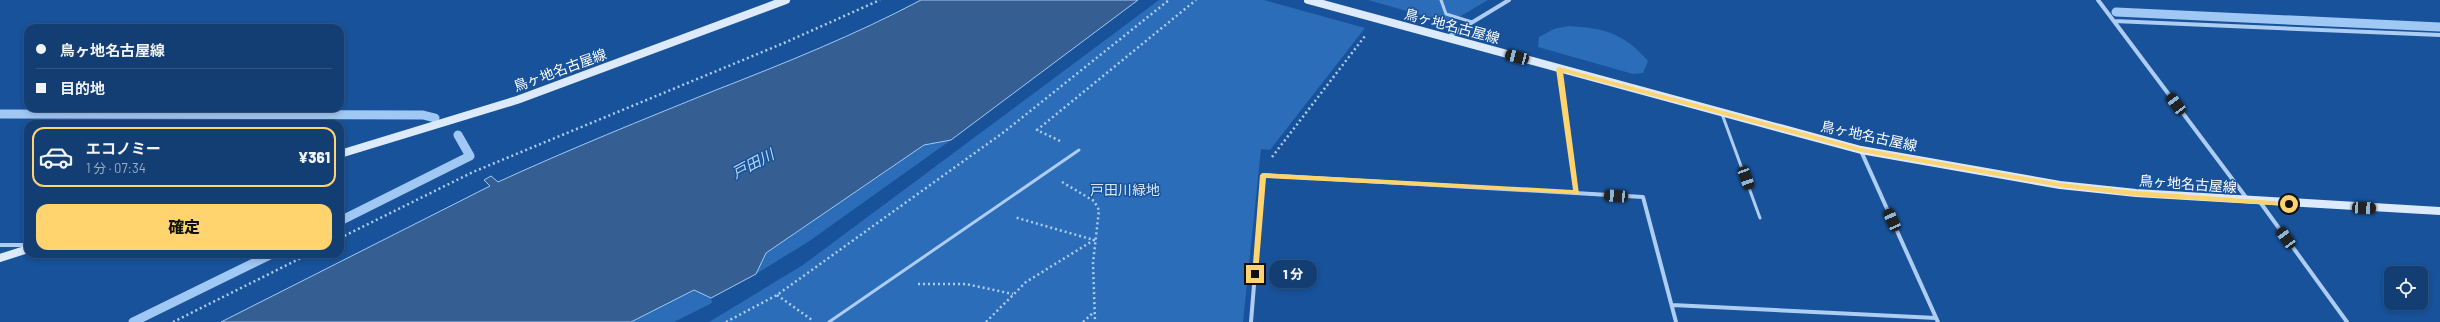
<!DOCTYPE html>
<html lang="ja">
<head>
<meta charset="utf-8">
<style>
	body { margin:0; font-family:Barlow,"Noto Sans JP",sans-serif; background:#1b4579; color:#f1f3f6; height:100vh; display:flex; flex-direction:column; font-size:15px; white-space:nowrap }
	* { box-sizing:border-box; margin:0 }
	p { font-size:13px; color:#9caec5 }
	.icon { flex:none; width:22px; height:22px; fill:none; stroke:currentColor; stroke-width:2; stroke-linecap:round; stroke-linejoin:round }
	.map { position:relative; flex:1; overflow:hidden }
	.side { position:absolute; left:24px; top:120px; width:320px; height:138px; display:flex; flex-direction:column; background:#123e74; border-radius:12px; box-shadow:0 2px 6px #0003,0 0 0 1px #315786 }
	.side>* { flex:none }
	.banner { position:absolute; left:24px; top:24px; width:320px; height:88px; border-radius:12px; box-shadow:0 2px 6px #0003,0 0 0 1px #315786; display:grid; align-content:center; height:88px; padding:0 12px; background:#123e74 }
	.controls { position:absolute; left:2384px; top:266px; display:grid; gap:8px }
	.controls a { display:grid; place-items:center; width:44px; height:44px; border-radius:8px; background:#123e74; box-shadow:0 2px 6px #0003,0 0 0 1px #315786; font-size:20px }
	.end { position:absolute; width:18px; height:18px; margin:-9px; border:5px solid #ffd36e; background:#111; box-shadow:0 0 0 2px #111 }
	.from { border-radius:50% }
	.bubble { position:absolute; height:28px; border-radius:12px; background:#123e74; box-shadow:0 2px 6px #0003,0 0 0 1px #315786; font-size:13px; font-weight:800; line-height:28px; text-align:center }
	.car { position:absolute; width:12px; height:24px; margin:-12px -6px; border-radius:5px; box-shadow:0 0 3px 1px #0007; background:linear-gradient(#222 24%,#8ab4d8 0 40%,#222 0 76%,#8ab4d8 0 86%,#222 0) }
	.banner b { display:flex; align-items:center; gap:14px; height:38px; font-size:15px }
	.banner b+b { border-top:1px solid #315786 }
	.banner i { width:10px; height:10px; background:#f1f3f6 }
	ul { padding:7px 0 0; list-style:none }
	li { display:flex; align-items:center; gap:12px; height:60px; margin:0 8px 6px; padding:0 4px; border:2px solid transparent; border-radius:12px }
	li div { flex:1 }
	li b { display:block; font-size:15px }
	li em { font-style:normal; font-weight:800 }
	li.selected { border-color:#ffd36e }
	li>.icon { width:36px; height:36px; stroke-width:1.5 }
	.cta { display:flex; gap:8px; margin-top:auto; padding:8px 12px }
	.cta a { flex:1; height:46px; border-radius:12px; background:#ffd36e; color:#111; font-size:16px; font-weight:800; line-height:46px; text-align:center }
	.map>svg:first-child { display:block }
</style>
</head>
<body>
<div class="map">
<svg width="2440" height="322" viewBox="0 0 2440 322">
	<rect width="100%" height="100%" fill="#18529a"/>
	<path fill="#2b6db8" d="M1159,0H1264L1365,28L1270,150L1261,149L1243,322H709L803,265Z
		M1368,0H1488L1449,23Z
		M1568,26C1604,28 1624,33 1648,61L1643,73L1633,74L1538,47L1539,37L1554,29Z
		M951,140L808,242L756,274L766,253L924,145Z
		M694,290L711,298L712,303L674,322H631Z"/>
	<path fill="#355f93" stroke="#a0c8f4" d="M921,0H1138L951,140L924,145L766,253L756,274L711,298L694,290L631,322H221L490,186L484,180L491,176L498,182C570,149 642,120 716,90C785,63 855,35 921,0Z"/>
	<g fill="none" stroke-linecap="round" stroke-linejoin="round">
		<path stroke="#a0c8f4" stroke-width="9" d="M2116,12L2440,27
			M0,114L423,115L435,118
			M340,221L470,156L458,135
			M133,322L272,254"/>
		<path stroke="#adcdf2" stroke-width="2.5" stroke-dasharray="2 3" stroke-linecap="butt" d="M1060,141L1037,130L1196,0
			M1272,157L1365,36
			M1062,182L1094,201L1099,210L1093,263L1095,322
			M340,238L473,172L784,43L880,0
			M918,284H966L1013,294
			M777,295L812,320
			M173,322L309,254
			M726,322L777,295L1004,132L1169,0
			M986,322L1026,282L1094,240L1014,217
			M1083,322L1094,312"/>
		<path stroke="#adcdf2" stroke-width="3" d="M1441,0L1446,14L1472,22
			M1722,114L1760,218
			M829,322L1079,150"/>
		<path stroke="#adcdf2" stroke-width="4" d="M2098,0L2248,200
			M2114,21L2440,35
			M1448,37L1509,0
			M1559,69L1576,193
			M1861,151L1938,322
			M2260,202L2347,322
			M0,245H28
			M1672,305L1936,318
			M1251,322L1263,175L1643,197L1676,322"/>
		<path stroke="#dceafc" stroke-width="8" d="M1308,0L1861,150L2060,185L2136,193L2440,211
			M340,154L517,100L786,0
			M0,258L28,249"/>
	</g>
	<path fill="#ffd36e" d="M1559,67L1861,148L2060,183L2136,191L2289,202L2292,204L2289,206L2136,196L2060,187L1861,152L1563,72L1579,194L1266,178L1258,274L1252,276L1260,175L1263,173L1573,190L1556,69Z"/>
	<g text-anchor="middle" stroke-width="3" stroke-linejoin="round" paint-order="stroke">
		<g font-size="14" fill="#fff" stroke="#18529a">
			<text transform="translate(1452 26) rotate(15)" y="5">鳥ヶ地名古屋線</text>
			<text transform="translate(560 70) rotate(-20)" y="5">鳥ヶ地名古屋線</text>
			<text transform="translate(1869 136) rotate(12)" y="5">鳥ヶ地名古屋線</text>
			<text transform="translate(2188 184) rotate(4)" y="5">鳥ヶ地名古屋線</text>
		</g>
		<g font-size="14" fill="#d5e7fc" stroke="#18529a">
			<text x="1125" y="195">戸田川緑地</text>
		</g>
		<g font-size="15" font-style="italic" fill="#bad7f8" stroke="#18529a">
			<text transform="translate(753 164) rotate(-28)" y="5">戸田川</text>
		</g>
	</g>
</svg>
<div class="controls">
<a><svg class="icon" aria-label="locate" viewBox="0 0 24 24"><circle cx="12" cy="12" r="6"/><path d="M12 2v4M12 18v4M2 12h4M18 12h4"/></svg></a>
</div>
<i class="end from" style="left:2289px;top:204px"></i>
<i class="end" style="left:1255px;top:274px"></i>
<div class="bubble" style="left:1269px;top:260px;width:48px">1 分</div>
<i class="car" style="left:1517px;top:57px;rotate:285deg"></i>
<i class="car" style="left:2176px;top:104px;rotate:323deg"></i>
<i class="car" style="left:1746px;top:178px;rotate:160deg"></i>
<i class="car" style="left:1616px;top:196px;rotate:274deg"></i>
<i class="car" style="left:2364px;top:208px;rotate:93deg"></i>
<i class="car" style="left:1892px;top:220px;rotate:336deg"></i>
<i class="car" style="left:2286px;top:238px;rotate:324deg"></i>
<div class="banner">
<b><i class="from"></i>鳥ヶ地名古屋線</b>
<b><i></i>目的地</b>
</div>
<section class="side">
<ul>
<li class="selected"><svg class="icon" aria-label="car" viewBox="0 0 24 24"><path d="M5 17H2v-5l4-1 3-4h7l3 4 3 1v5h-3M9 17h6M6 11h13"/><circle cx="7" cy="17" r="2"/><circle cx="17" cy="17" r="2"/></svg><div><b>エコノミー</b><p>1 分 · 07:34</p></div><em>¥361</em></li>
</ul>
<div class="cta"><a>確定</a></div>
</section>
</div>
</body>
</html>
